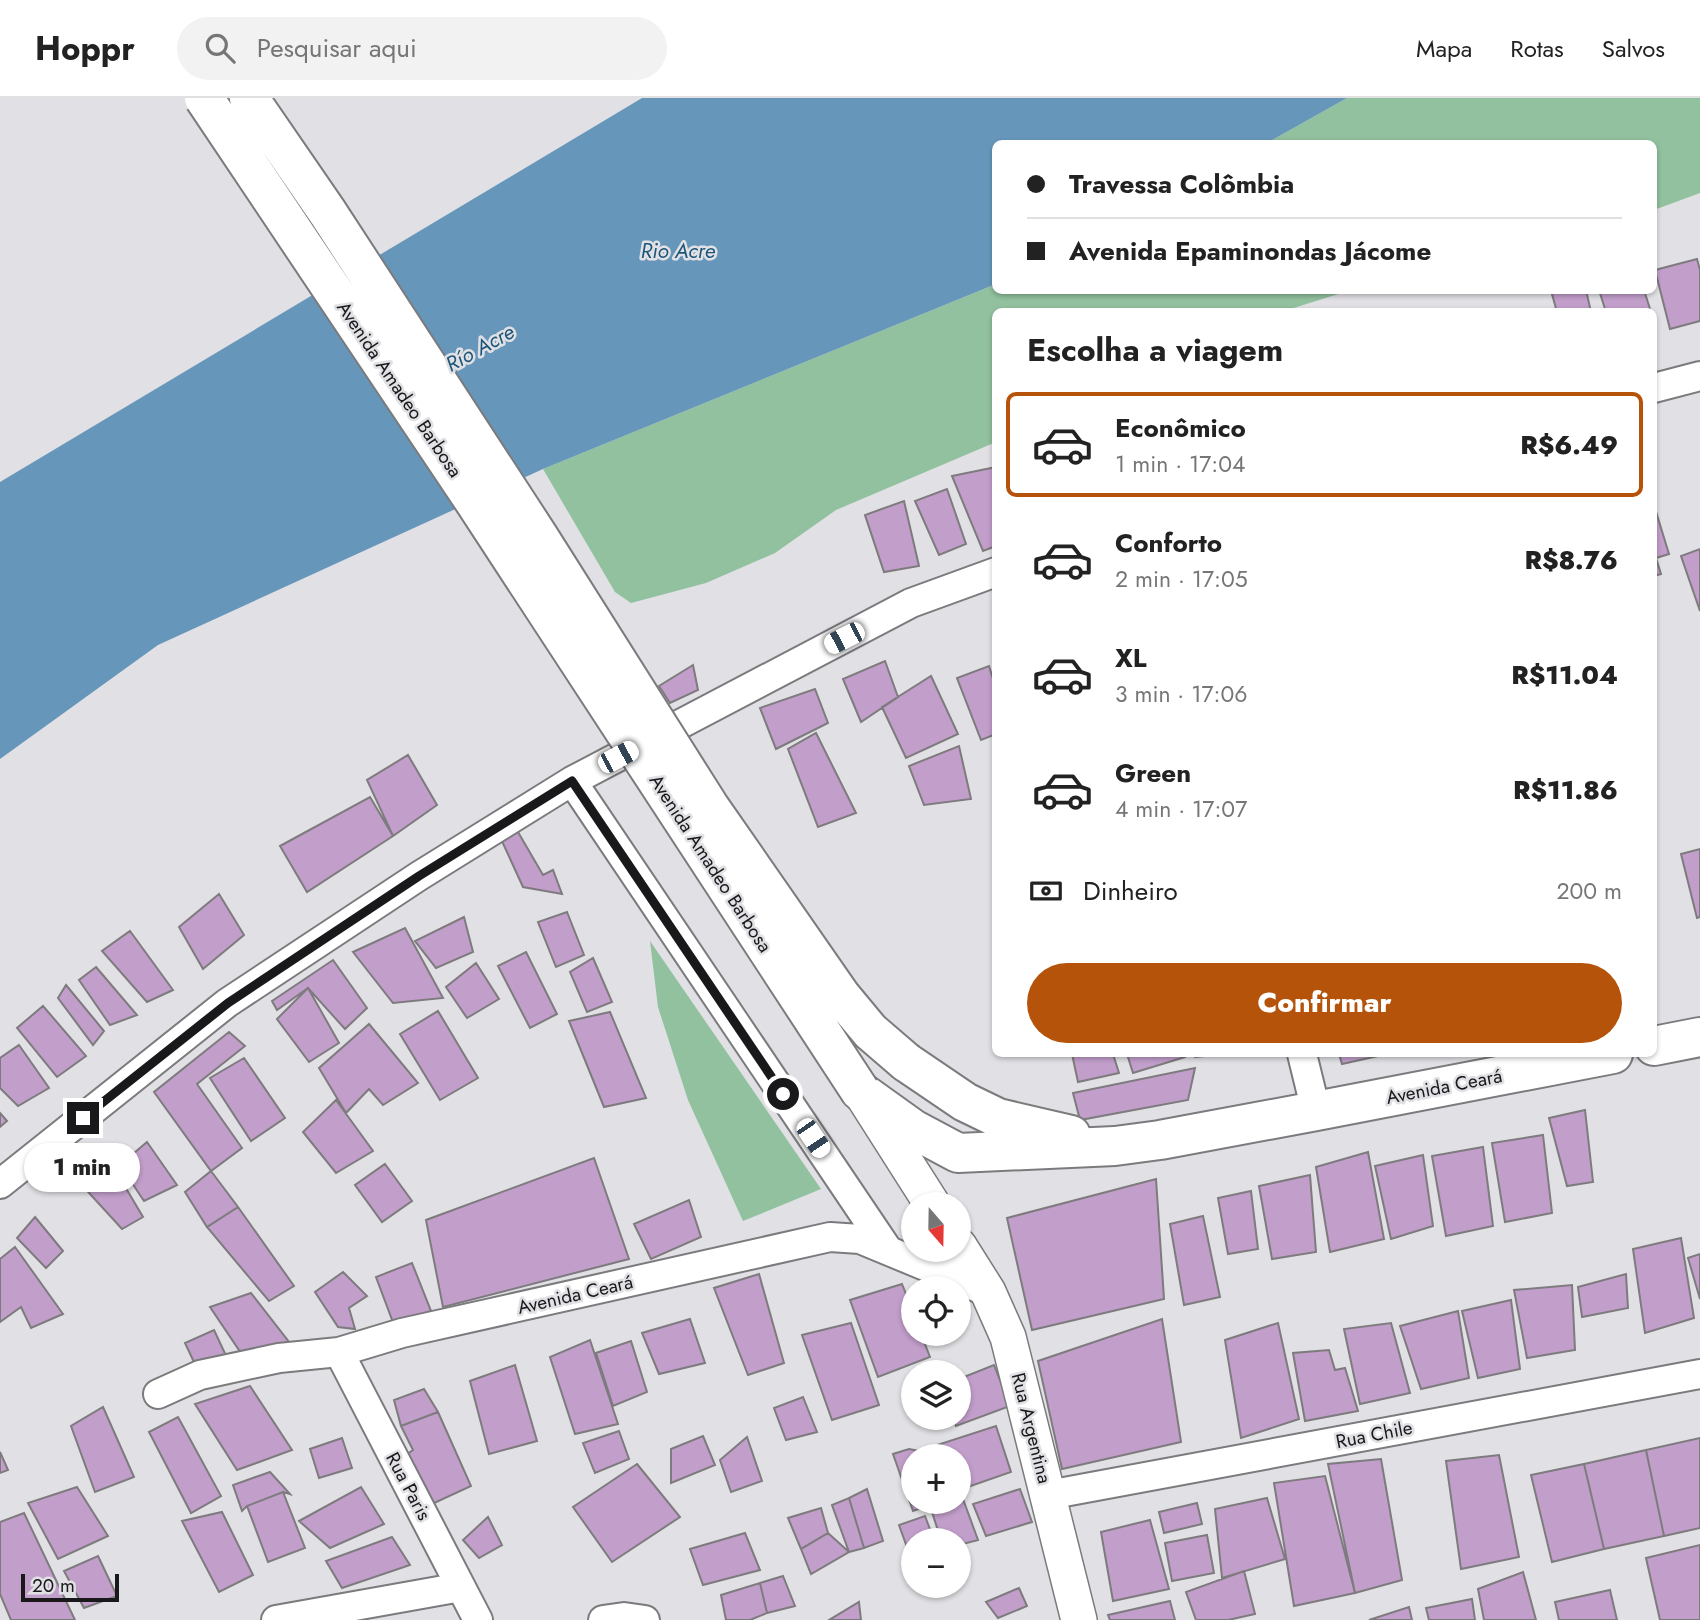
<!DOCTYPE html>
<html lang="pt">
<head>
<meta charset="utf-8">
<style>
	body { margin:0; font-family:Jost,sans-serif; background:#f2f2f2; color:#222; height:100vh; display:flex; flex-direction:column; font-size:26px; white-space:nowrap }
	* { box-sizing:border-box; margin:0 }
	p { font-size:23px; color:#767676 }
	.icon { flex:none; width:38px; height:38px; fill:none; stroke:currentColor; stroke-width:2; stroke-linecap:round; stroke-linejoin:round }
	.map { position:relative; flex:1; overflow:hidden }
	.details { position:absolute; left:992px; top:210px; width:665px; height:749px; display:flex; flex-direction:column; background:#fff; border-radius:10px; box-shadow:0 2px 5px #0004 }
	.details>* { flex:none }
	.top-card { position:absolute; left:992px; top:42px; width:665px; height:154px; border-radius:10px; box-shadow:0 2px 5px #0004; display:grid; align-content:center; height:154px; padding:0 35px; background:#fff }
	.needle { width:46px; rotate:160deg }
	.buttons { position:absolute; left:901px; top:1094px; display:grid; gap:14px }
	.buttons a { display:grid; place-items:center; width:70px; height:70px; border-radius:50%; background:#fff; box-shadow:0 2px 5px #0004; font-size:35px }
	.scale { position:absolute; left:21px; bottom:18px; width:98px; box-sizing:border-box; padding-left:7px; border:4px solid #19181a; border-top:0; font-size:19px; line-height:24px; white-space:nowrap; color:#19181a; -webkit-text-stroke:5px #e1e0e4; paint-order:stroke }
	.end { position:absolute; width:32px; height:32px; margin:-16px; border:9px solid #19181a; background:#fff; box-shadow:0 0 0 4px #fff }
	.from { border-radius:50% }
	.bubble { position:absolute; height:49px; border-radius:24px; background:#fff; box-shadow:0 2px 5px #0004; font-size:23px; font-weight:800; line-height:49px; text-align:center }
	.car { position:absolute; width:21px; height:42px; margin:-21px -10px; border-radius:9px; box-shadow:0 0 5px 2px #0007; background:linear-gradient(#fff 24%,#345 0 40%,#fff 0 76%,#345 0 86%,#fff 0) }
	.top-card b { display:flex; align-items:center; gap:24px; height:66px; font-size:26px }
	.top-card b+b { border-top:2px solid #e0e0e0 }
	.top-card i { width:18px; height:18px; background:#222 }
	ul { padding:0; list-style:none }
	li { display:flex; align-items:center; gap:21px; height:105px; margin:0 14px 10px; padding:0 21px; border:4px solid transparent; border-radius:10px }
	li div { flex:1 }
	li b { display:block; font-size:26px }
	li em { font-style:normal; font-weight:800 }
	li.current { border-color:#b45309 }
	li>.icon { width:63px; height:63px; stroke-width:1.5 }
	h2 { padding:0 35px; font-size:32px; line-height:84px }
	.pay { display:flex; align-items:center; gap:18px; height:77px; padding:0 35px; font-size:26px }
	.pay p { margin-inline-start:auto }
	.button { display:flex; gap:14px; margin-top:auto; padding:14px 35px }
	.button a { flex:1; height:80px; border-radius:42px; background:#b45309; color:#fff; font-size:28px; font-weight:800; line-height:80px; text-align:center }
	header { display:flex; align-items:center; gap:42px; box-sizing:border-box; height:98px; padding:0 35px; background:#fff; border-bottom:2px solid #e0e0e0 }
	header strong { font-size:33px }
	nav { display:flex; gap:38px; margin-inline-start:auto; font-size:24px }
	.search { width:490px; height:63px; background:#f2f2f2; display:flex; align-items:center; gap:18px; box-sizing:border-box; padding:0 24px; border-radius:38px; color:#767676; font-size:26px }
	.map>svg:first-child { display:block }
</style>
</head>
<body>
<header>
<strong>Hoppr</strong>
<div class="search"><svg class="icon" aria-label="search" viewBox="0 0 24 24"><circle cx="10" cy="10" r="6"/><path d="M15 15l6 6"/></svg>Pesquisar aqui</div>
<nav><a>Mapa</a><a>Rotas</a><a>Salvos</a></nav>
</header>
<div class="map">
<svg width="1700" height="1522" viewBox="0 0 1700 1522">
	<rect width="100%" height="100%" fill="#e1e0e4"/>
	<path fill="#91c19e" d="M1347,0H1700V95L1654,112V46L1267,45Z
		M996,186V192L1348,193L1284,213L996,214V344L836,412L775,455L706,485L631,505L615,494L543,371Z
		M650,843L821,1091L743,1123L688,1002L658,909Z"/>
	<path fill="#6697bb" d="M642,0H1347L1267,45L996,46V186L543,371L158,547L0,661V384Z"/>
	<path fill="#c29ecb" stroke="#7e7b7e" stroke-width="2" d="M1697,161L1700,172V223L1670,231L1655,172Z
		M1563,192H1586L1591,214H1557L1552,196Z
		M1599,192H1644L1651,214H1606Z
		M996,369V448L983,453L952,378Z
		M947,391L966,446L939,457L915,403Z
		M904,403L919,468L884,474L865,417Z
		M1654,407L1669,456L1656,460L1661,476L1654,478Z
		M1700,451V513L1681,458Z
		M885,563L898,599L861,624L843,581Z
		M693,567L698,592L670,605L659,588Z
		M989,568L996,590V636L981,642L957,580Z
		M931,578L958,636L906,660L882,609Z
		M815,591L828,625L776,651L760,610Z
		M816,635L856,715L818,729L788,651Z
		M959,648L971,701L924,707L909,668Z
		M408,657L437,707L393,738L367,682Z
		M370,699L393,738L307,794L280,748Z
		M518,734L543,777L553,772L562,796L523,789L501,741Z
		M1700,751V819L1697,820L1681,756Z
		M219,796L244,837L203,871L179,829Z
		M567,814L584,857L556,869L538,824Z
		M464,819L473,854L436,870L415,843Z
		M405,830L443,900L393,905L353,854Z
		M130,833L173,892L147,904L102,853Z
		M526,854L557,916L530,930L498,868Z
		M593,860L612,904L587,914L570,874Z
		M333,862L367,910L345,931L308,890L277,912L272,903Z
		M476,865L499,901L467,920L446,889Z
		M96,869L137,917L110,927L79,882Z
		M66,887L104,933L93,947L58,900Z
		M308,890L339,945L309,964L277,921Z
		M43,908L86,958L57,979L17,930Z
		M438,913L478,980L440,1002L400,936Z
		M610,914L646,1000L604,1009L569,923Z
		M369,926L418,985L383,1007L369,991L346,1015L319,970Z
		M229,934L245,948L197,986L242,1050L211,1073L154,994Z
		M19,947L49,990L18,1008L0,990V960Z
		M1072,956H1113L1119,975L1078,984Z
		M1127,956H1184L1185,959L1133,975Z
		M1194,956H1227L1195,959Z
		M1339,956H1387L1342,966Z
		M244,960L285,1020L251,1043L210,980Z
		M1195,970L1188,1002L1080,1022L1073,995Z
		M336,1002L373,1053L336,1075L303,1034Z
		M1585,1012L1593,1084L1567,1088L1549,1020Z
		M0,1015L7,1023L0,1029Z
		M1543,1037L1552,1115L1505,1124L1492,1045Z
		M147,1044L177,1087L144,1103L120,1067Z
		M1483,1049L1493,1128L1446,1138L1432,1058Z
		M1368,1054L1384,1141L1330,1154L1316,1069Z
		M1423,1057L1433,1128L1391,1141L1375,1068Z
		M594,1060L629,1161L443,1209L426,1122Z
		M111,1065L143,1119L122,1131L79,1084Z
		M385,1066L412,1103L382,1124L355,1087Z
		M211,1073L238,1109L207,1129L185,1094Z
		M1310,1077L1316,1154L1272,1161L1259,1088Z
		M1156,1081L1164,1201L1032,1232L1007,1120Z
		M1251,1093L1258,1151L1228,1156L1218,1100Z
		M689,1102L701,1139L651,1161L634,1126Z
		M238,1109L294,1188L269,1203L207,1129Z
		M1203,1118L1220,1199L1184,1207L1170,1126Z
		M35,1119L63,1153L46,1170L17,1140Z
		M1681,1140L1694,1220L1645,1235L1633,1151Z
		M15,1149L63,1216L31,1230L21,1209L0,1224V1161Z
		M1700,1156V1201L1688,1160Z
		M412,1165L431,1213L394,1227L376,1179Z
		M343,1174L367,1198L349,1210L355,1231L338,1229L315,1194Z
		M759,1176L784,1265L748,1277L714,1190Z
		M1626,1176L1628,1210L1582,1219L1578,1189Z
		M902,1186L914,1216V1236H921L930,1259L878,1279L850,1202Z
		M1572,1187L1575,1252L1527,1260L1514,1192Z
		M251,1195L289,1244L241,1255L210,1209Z
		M1511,1202L1520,1271L1478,1280L1462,1213Z
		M1458,1213L1469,1280L1421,1291L1400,1228Z
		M690,1221L705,1265L659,1276L642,1235Z
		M1162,1221L1181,1344L1062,1371L1038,1263Z
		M851,1225L879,1307L832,1322L802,1237Z
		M1278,1225L1299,1321L1241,1340L1225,1242Z
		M1391,1225L1410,1295L1360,1306L1344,1231Z
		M214,1232L229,1264L200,1277L185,1245Z
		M590,1242L618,1326L575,1336L550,1259Z
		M631,1243L647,1294L613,1308L596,1255Z
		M1329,1252L1335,1272L1345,1270L1358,1313L1305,1323L1293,1255Z
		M515,1267L537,1343L489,1356L470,1283Z
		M994,1267L1010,1308L956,1328L953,1320H959V1281Z
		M250,1288L292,1352L237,1372L195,1306Z
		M424,1291L438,1314L401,1328L394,1302Z
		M803,1299L817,1334L786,1342L774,1310Z
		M103,1309L134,1379L95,1394L71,1328Z
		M438,1314L471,1388L430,1407L399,1362L413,1352L401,1328Z
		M178,1319L221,1398L191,1415L149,1334Z
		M996,1328L1011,1374L959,1392V1358H942L937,1347Z
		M619,1333L629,1361L595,1375L583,1345Z
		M703,1338L715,1367L671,1385V1351Z
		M747,1339L762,1383L731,1394L720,1362Z
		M342,1340L352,1370L319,1380L310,1351Z
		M1700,1340V1430L1664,1438L1646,1352Z
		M909,1351L935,1356L936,1358H914V1404H938L913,1413L893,1356Z
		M1646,1352L1664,1438L1604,1451L1584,1366Z
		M0,1354L8,1372L0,1375Z
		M1499,1357L1519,1459L1461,1471L1446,1363Z
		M1381,1361L1402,1482L1355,1495L1328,1366Z
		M637,1366L680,1419L612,1464L573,1409Z
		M1584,1366L1604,1451L1552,1464L1531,1377Z
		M270,1374L290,1396L283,1394L247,1408L242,1413L233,1387Z
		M1325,1378L1355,1495L1294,1508L1274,1385Z
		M77,1389L108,1438L58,1461L28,1405Z
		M361,1389L384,1426L330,1450L299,1423Z
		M867,1391L883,1443L864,1450L849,1400Z
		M1020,1391L1032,1424L986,1438L973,1406Z
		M283,1394L305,1450L268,1464L247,1408Z
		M849,1400L864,1450L849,1454L832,1407Z
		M1267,1400L1285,1461L1222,1480L1215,1411Z
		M963,1401L978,1442L959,1447V1442H941L932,1414Z
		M1197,1405L1202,1426L1164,1435L1159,1414Z
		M821,1410L828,1435L801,1451L788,1420Z
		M222,1414L253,1477L219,1494L182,1423Z
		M24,1415L75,1522H11L0,1496V1424Z
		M925,1418L934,1442H914L912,1463L899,1427Z
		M488,1419L502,1447L479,1460L463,1442Z
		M1150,1422L1169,1491L1113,1503L1101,1434Z
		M745,1435L760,1472L703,1487L690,1451Z
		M828,1435L849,1454L811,1476L801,1451Z
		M1207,1437L1214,1475L1172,1483L1165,1445Z
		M392,1439L410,1467L342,1490L326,1463Z
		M1700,1447V1522H1660L1646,1460Z
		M98,1458L117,1498L84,1510L64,1473Z
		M1244,1473L1255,1516L1228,1522H1196L1186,1494Z
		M1523,1474L1536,1522H1484L1478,1491Z
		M783,1478L795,1508L767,1515L760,1485Z
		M760,1485L767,1515L750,1522H726L721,1497Z
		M1019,1490L1027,1508L998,1520L986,1504Z
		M1610,1492L1617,1522H1559L1555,1504Z
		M1472,1501L1475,1522H1429L1426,1510Z
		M1170,1503L1175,1522H1110L1108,1517Z
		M859,1504L861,1522H829Z
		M1409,1509L1412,1522H1369Z"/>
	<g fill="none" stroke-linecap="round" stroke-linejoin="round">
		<g stroke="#7b7a7d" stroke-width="32">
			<path id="minor" d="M1654,290L1700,278
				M572,683L888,1152
				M1302,956L1316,1013
				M0,1086L227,905L419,778L572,683L911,505L996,474
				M339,1254L478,1522
				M158,1296L200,1277L279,1260L339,1254L402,1235L830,1139L860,1141L988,1194
				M1048,1397L1700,1276
				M276,1522L461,1489
				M603,1522L624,1519L645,1522"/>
		</g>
		<g stroke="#7b7a7d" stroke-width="38">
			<path id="tertiary" d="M862,996L932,1106
				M959,1148L988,1194L1008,1239L1079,1522"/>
		</g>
		<g stroke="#7b7a7d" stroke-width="42">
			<path id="primary" d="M1654,948L1700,939
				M906,964L965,1004L998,1020L1071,1037
				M860,993L913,1031L958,1055L1115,1048L1160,1042L1316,1013L1613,956"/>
		</g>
		<use href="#minor" stroke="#fff" stroke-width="28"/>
		<use href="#tertiary" stroke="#fff" stroke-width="35"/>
		<use href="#primary" stroke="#fff" stroke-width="38"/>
		<g stroke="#7b7a7d" stroke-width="42" stroke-linecap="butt">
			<path id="primary-bridge" d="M204,0L474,403L860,993
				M249,0L328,115L539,439L709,708L841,898L870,933L906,964"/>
		</g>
		<use href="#primary-bridge" stroke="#fff" stroke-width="38"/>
	</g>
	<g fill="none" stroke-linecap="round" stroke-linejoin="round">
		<path stroke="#19181a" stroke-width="9" d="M83,1020L228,905L419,778L572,683L783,996"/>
	</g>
	<g text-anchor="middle" stroke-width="5" stroke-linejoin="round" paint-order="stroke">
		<g font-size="19" fill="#19181a" stroke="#e1e0e4">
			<text transform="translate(400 291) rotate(56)" y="7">Avenida Amadeo Barbosa</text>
			<text transform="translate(711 765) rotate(57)" y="7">Avenida Amadeo Barbosa</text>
			<text transform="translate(1444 988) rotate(-11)" y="7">Avenida Ceará</text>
			<text transform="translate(575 1196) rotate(-13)" y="7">Avenida Ceará</text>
			<text transform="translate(1032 1330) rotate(76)" y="7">Rua Argentina</text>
			<text transform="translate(1374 1336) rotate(-11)" y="7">Rua Chile</text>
			<text transform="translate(409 1388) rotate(62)" y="7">Rua Paris</text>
		</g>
		<g font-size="21" font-style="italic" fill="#1b5579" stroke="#e1e0e4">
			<text x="678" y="160">Rio Acre</text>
			<text transform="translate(480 250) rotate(-29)" y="7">Río Acre</text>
		</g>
	</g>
</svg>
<div class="buttons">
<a><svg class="needle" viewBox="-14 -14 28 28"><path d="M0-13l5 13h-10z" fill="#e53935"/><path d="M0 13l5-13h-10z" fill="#767676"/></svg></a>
<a><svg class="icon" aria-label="locate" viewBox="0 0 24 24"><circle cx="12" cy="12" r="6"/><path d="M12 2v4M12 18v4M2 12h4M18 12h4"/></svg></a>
<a><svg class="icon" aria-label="layers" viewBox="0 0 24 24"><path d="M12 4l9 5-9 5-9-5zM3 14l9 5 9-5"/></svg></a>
<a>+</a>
<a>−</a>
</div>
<div class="scale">20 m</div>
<i class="end from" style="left:783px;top:996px"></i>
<i class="end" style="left:83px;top:1020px"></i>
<div class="bubble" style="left:24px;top:1045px;width:116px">1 min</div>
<i class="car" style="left:844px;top:540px;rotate:243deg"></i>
<i class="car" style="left:618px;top:659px;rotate:62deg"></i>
<i class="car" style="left:813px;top:1040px;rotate:146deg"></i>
<div class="top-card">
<b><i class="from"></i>Travessa Colômbia</b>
<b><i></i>Avenida Epaminondas Jácome</b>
</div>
<section class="details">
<h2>Escolha a viagem</h2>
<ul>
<li class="current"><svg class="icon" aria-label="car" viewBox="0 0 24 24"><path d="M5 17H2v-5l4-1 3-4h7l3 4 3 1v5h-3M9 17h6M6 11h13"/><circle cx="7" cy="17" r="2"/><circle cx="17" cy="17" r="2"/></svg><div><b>Econômico</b><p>1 min · 17:04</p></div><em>R$6.49</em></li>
<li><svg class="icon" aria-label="car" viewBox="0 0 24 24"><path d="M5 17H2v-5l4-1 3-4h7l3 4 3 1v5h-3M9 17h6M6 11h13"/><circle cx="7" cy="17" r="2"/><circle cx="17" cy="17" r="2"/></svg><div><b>Conforto</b><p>2 min · 17:05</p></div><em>R$8.76</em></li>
<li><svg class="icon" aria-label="car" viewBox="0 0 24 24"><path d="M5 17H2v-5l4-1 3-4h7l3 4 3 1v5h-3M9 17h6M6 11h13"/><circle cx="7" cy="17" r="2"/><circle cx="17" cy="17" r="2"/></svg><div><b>XL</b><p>3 min · 17:06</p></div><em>R$11.04</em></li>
<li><svg class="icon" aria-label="car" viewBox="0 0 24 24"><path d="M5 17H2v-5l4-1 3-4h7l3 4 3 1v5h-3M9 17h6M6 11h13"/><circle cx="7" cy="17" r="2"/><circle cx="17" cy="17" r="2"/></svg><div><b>Green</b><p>4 min · 17:07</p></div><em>R$11.86</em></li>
</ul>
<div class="pay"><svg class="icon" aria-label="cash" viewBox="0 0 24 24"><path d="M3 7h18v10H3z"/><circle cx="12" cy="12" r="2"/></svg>Dinheiro<p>200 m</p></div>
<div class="button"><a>Confirmar</a></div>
</section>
</div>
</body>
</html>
